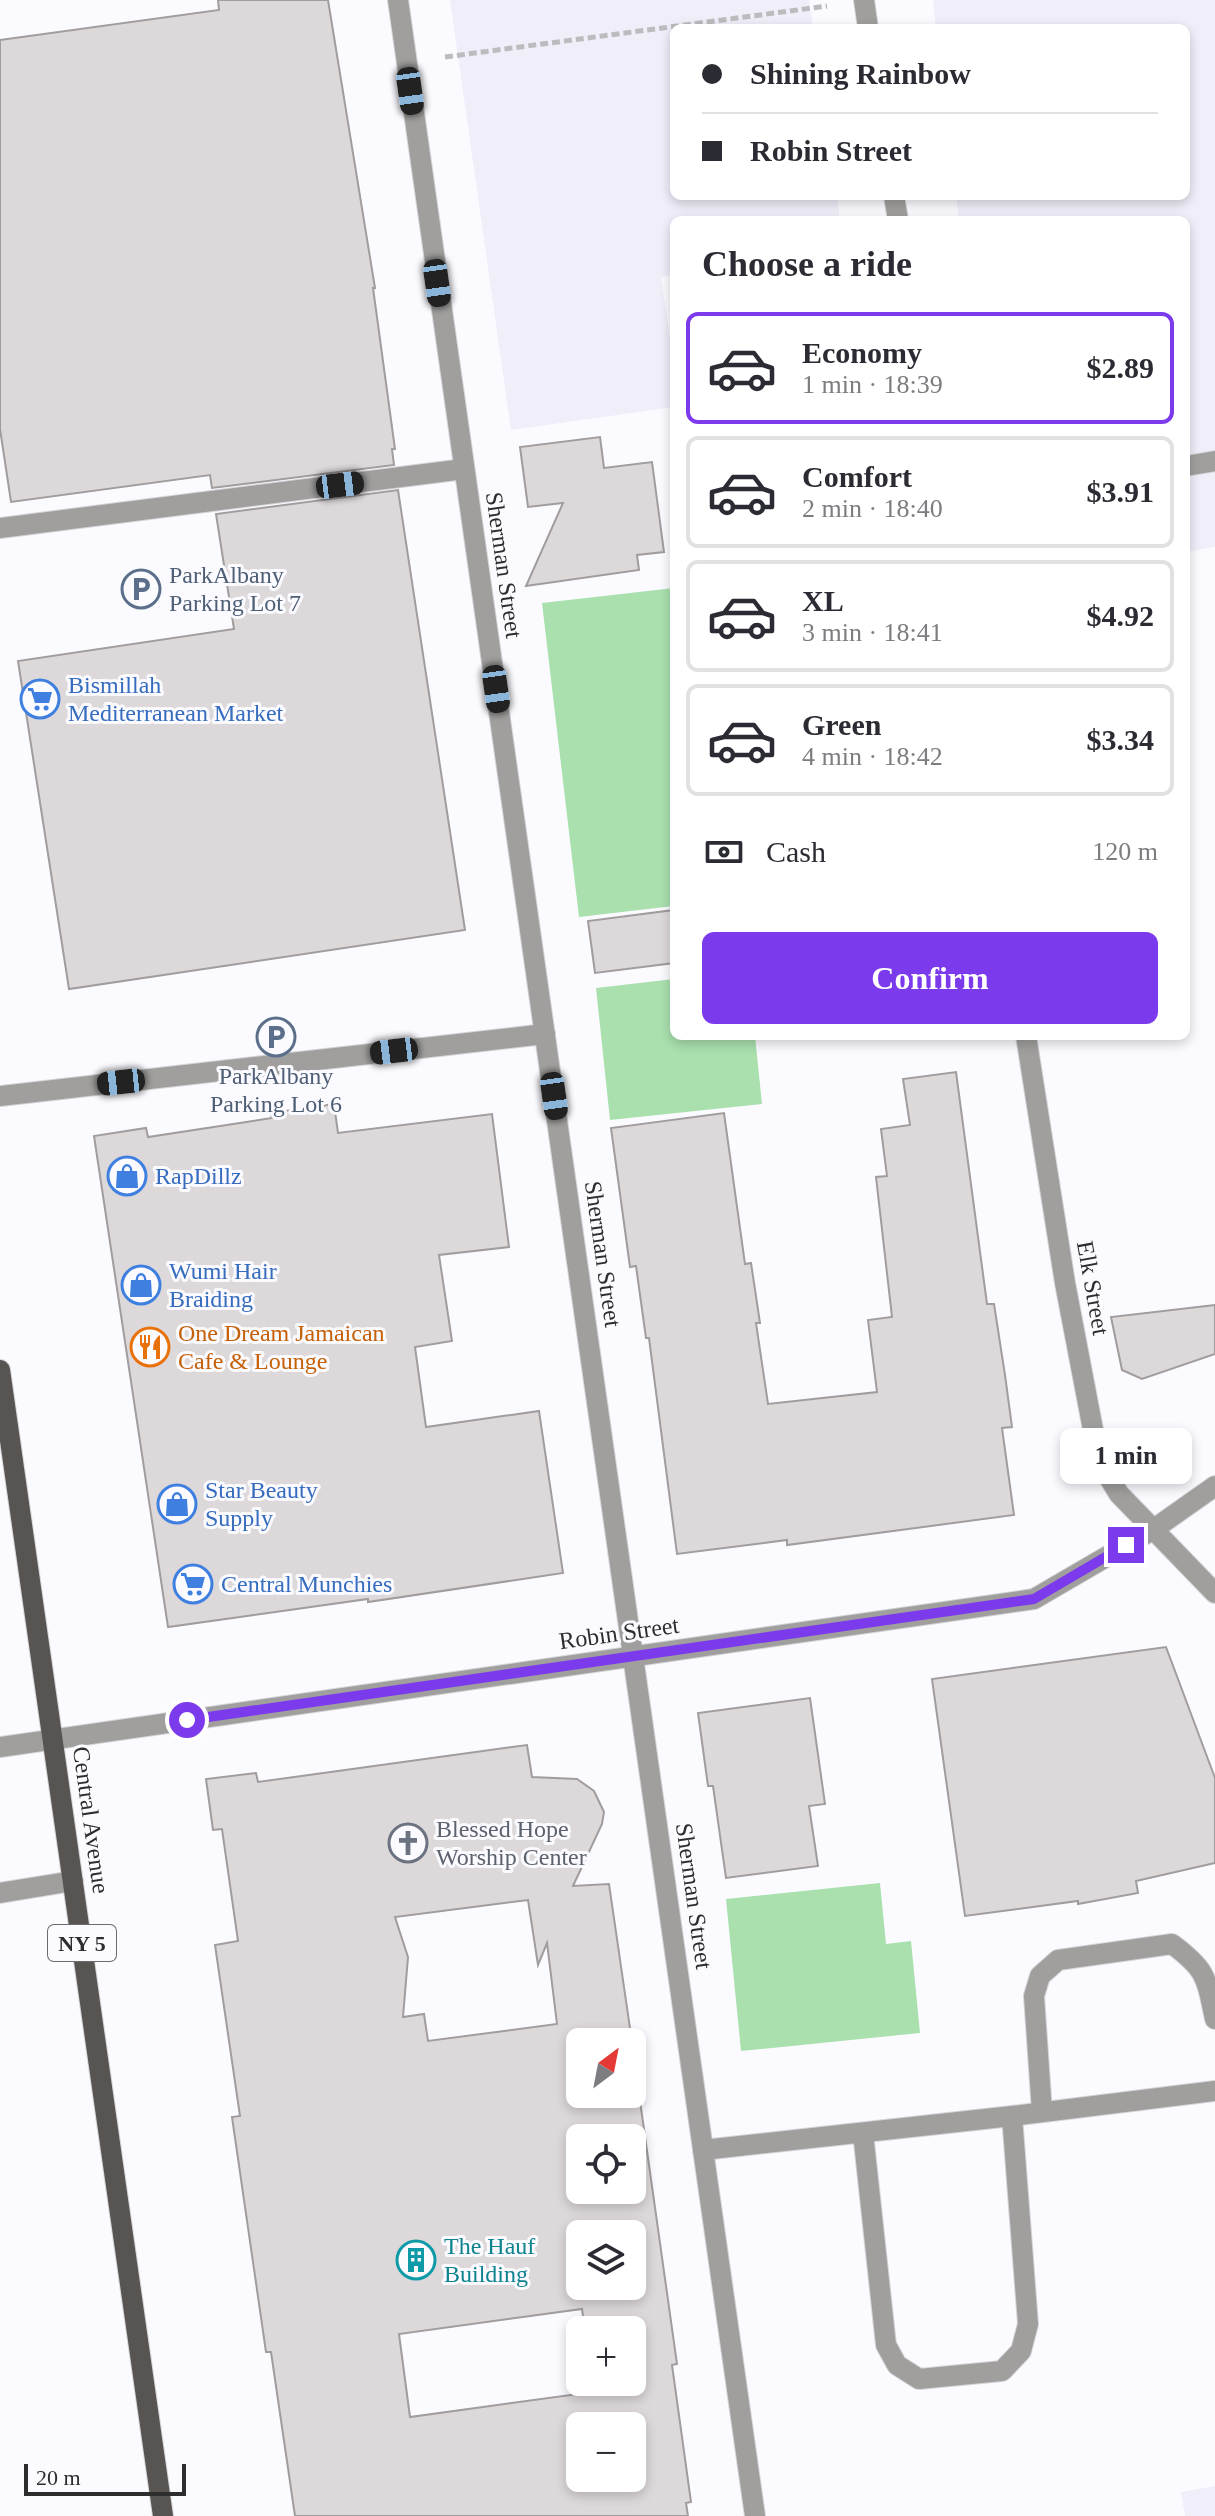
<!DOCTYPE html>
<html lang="en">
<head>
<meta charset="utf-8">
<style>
	body { margin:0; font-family:Georgia,serif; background:#f7f7f7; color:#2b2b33; height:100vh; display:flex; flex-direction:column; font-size:30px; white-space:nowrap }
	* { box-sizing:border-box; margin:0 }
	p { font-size:26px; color:#7c7c81 }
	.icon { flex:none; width:44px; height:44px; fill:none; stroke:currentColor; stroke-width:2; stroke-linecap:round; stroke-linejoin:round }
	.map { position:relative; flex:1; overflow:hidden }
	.drawer { position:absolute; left:670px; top:216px; width:520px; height:824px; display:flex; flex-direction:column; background:#fff; border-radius:12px; box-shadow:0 4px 12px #0003 }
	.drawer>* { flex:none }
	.guide { position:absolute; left:670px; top:24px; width:520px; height:176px; border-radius:12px; box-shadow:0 4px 12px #0003; display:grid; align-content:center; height:176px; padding:0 32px; background:#fff }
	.needle { width:52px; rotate:32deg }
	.tools { position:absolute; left:566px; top:2028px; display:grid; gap:16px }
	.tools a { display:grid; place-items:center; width:80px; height:80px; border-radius:12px; background:#fff; box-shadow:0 4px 12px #0003; font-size:40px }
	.scale { position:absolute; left:24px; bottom:20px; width:162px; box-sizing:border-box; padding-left:8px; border:4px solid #2d2d2e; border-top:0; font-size:22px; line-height:28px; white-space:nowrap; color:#2d2d2e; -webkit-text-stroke:6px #fbfbff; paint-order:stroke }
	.end { position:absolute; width:36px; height:36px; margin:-18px; border:10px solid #7c3aed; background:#fff; box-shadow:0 0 0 4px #fff }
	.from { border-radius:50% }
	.bubble { position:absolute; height:56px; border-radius:12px; background:#fff; box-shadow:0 4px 12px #0003; font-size:26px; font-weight:600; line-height:56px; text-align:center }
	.car { position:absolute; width:24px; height:48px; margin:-24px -12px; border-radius:10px; box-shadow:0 0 6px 2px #0007; background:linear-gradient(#222 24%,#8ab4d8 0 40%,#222 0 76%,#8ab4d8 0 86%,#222 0) }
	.guide b { display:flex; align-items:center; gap:28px; height:76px; font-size:30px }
	.guide b+b { border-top:2px solid #e1e1e2 }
	.guide i { width:20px; height:20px; background:#2b2b33 }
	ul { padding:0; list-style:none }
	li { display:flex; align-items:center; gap:24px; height:112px; margin:0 16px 12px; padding:0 16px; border:4px solid #e1e1e2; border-radius:12px }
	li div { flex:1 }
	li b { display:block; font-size:30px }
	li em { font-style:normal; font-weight:600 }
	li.on { border-color:#7c3aed }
	li>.icon { width:72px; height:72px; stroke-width:1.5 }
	h2 { padding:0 32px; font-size:36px; line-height:96px }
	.pay { display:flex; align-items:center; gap:20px; height:88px; padding:0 32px; font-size:30px }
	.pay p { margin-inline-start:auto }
	.cta { display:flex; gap:16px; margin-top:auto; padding:16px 32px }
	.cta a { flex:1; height:92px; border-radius:12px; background:#7c3aed; color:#fff; font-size:32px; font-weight:600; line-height:92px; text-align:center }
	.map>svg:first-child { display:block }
</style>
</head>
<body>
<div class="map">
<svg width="1215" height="2516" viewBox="0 0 1215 2516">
	<rect width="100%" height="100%" fill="#fbfbff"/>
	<path fill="#efeef9" d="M450,0H809L813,28H674V196H837L840,220H674V275L661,277L674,364V407L511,430Z
		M933,0H1215V547L1186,552V220H959L956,196H1186V28H936Z
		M1215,2486V2516H1185L1181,2492Z"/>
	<path fill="#a9e0ae" d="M674,588V906L579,917L542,603Z
		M674,979V1036H755L762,1104L610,1120L596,988Z
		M880,1883L886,1944L911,1941L920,2033L741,2051L726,1899Z"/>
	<path fill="#ddd9da" stroke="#a19c9e" stroke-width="2" fill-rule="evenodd" d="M218,0H328L375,288H373L395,449H392L394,465L212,488L210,475L11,502L0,429V40L219,10Z
		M600,437L604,468L652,462L664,552L637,555L639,570L526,586L563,503L528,507L520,447Z
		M398,490L465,930L69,989L18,661L234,629L216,514Z
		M674,910V963L595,973L588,921Z
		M956,1072L987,1304H994L1005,1375L1012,1427L1002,1428L1014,1515L787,1545V1540L677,1554L649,1338H646L636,1266L630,1267L611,1128L724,1113L745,1264L751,1263L760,1323H756L768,1404L877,1392L868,1320L892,1317L876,1177L887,1176L881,1129L910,1125L903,1079Z
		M334,1104L338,1133L492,1114L509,1247L439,1255L452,1341L415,1347L426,1427L539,1411L563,1573L368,1602V1599L168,1627L94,1136L146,1128L148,1137L272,1118L271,1113Z
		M1215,1305V1354L1142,1379L1122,1370L1111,1317Z
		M1166,1647L1215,1778V1863L1136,1881L1138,1893L1078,1904V1901L965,1916L932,1679Z
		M810,1698L825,1804L809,1806L818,1866L726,1878L713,1786H708L698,1713Z
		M527,1745L532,1777L577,1779L594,1791L604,1812L602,1824L573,1886L609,1884L632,2042H580V2094H632V2044L677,2364L672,2365L691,2502L686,2503L688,2516H295L271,2352H266L232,2117L240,2116L215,1945L238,1941L222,1829L213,1830L206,1779L256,1773L258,1782ZM528,1900L538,1965L547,1943L557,2024L428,2041L424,2014L403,2017L408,1957L395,1917ZM580,2138H632V2190H580ZM580,2234H632V2286H580ZM582,2309L585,2330H632V2382H592L593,2392L410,2417L399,2334ZM580,2426H632V2478H580Z"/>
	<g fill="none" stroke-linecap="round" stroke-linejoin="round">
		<g stroke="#d6d6d9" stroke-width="22">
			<path id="lane" d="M1186,466L1215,461
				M0,528L464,469
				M0,1096L545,1034
				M0,1893L73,1881
				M1042,2112L1034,1996L1040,1976L1058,1960L1172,1944C1207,1970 1206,1977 1215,2019
				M863,2133L886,2345L897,2365L919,2379L1002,2371L1021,2351L1028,2324L1012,2116
				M703,2150L1012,2116L1215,2091"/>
		</g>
		<g stroke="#d6d6d9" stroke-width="22">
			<path id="street" d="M398,0L755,2516
				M864,0L868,28
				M894,196L898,220
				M1026,1036L1065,1283L1099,1461L1119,1494L1215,1593
				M0,1747L1034,1599L1154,1529L1215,1486"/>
		</g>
		<g stroke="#d6d6d9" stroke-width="22">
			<path id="primary" d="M0,1370L163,2516"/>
		</g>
		<path stroke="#bcbcbf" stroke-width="5" stroke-dasharray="8 4" stroke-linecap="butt" d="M445,57L827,6"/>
		<use href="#lane" stroke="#a09f9e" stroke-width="20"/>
		<use href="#street" stroke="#a09f9e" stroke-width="20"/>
		<use href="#primary" stroke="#575452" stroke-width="20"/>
	</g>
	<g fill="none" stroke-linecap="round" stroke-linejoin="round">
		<path stroke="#7c3aed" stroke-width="10" d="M187,1720L1034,1599L1126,1545"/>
	</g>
	<defs>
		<g id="parking-ring" transform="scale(2)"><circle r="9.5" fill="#fbfbff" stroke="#5c6f8a" stroke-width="1.5"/><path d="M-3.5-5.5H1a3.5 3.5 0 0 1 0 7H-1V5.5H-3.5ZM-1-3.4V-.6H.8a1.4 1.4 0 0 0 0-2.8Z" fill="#5c6f8a"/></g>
		<g id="supermarket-ring" transform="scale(2)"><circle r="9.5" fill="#fbfbff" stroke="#3f7fe0" stroke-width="1.5"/><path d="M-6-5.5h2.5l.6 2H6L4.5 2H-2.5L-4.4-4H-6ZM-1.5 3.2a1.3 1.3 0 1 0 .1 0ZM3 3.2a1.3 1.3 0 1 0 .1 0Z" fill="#3f7fe0"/></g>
		<g id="shop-ring" transform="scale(2)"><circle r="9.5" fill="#fbfbff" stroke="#3f7fe0" stroke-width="1.5"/><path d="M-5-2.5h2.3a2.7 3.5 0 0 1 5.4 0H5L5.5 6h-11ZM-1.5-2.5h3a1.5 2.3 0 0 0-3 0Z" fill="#3f7fe0"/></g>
		<g id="restaurant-ring" transform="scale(2)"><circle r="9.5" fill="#fbfbff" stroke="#e8710a" stroke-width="1.5"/><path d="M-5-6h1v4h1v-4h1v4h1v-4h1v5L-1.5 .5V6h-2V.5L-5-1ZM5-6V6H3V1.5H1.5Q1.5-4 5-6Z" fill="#e8710a"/></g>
		<g id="church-ring" transform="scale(2)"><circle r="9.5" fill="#fbfbff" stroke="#6b7280" stroke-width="1.5"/><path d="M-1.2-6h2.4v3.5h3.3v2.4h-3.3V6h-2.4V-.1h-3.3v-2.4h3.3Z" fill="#6b7280"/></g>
		<g id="building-ring" transform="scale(2)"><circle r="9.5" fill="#fbfbff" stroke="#0f9aa8" stroke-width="1.5"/><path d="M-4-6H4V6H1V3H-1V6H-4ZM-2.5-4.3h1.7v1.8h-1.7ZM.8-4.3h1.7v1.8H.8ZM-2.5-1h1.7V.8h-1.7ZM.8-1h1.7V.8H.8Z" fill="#0f9aa8"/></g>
	</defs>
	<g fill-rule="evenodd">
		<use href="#parking-ring" x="141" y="589"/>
		<use href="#supermarket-ring" x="40" y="699"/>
		<use href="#parking-ring" x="276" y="1037"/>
		<use href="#shop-ring" x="127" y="1176"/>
		<use href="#shop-ring" x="141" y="1285"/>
		<use href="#restaurant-ring" x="150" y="1347"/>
		<use href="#shop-ring" x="177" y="1504"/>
		<use href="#supermarket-ring" x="193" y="1584"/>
		<use href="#church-ring" x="408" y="1843"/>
		<use href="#building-ring" x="416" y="2260"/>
	</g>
	<g text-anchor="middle" stroke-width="6" stroke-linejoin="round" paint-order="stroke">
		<rect fill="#fbfbff" stroke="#6b6b6d" stroke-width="2" x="48" y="1925" width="68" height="36" rx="6"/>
		<g font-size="22" font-weight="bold" fill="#2d2d2e">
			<text x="82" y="1951">NY 5</text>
		</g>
		<g font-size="24" fill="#2d2d2e" stroke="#fbfbff">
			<text transform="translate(504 565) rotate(82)" y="8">Sherman Street</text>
			<text transform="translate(603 1254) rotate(82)" y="8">Sherman Street</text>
			<text transform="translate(1093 1288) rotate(80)" y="8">Elk Street</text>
			<text transform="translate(619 1633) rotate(-8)" y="8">Robin Street</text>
			<text transform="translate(91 1820) rotate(82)" y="8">Central Avenue</text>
			<text transform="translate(694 1896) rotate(82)" y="8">Sherman Street</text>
		</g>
		<g font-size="24" fill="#4e5e75" stroke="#fbfbff" text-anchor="start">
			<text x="169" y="583">ParkAlbany<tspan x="169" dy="28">Parking Lot 7</tspan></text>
			<text x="276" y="1084" text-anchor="middle">ParkAlbany<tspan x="276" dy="28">Parking Lot 6</tspan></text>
		</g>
		<g font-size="24" fill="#366cbe" stroke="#fbfbff" text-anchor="start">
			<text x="68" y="693">Bismillah<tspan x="68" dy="28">Mediterranean Market</tspan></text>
			<text x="155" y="1184">RapDillz</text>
			<text x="169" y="1279">Wumi Hair<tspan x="169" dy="28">Braiding</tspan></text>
			<text x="205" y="1498">Star Beauty<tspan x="205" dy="28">Supply</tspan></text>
			<text x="221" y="1592">Central Munchies</text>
		</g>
		<g font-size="24" fill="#c56008" stroke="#fbfbff" text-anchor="start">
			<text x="178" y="1341">One Dream Jamaican<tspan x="178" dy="28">Cafe &amp; Lounge</tspan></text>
		</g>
		<g font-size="24" fill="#5b616d" stroke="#fbfbff" text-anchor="start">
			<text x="436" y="1837">Blessed Hope<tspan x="436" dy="28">Worship Center</tspan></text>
		</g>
		<g font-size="24" fill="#0d838f" stroke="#fbfbff" text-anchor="start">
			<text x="444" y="2254">The Hauf<tspan x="444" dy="28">Building</tspan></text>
		</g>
	</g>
</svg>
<div class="tools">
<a><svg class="needle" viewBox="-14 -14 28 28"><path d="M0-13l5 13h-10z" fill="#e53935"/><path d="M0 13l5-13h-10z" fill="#7c7c81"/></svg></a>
<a><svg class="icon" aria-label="locate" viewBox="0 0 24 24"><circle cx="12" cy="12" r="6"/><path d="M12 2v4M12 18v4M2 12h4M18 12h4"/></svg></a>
<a><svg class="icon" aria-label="layers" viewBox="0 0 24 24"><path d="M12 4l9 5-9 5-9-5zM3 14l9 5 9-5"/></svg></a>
<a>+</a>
<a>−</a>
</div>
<div class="scale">20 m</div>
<i class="end from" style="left:187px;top:1720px"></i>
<i class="end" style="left:1126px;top:1545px"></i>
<div class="bubble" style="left:1060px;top:1428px;width:132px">1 min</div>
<i class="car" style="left:410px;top:91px;rotate:172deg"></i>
<i class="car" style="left:437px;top:283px;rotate:172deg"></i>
<i class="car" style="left:340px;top:485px;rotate:83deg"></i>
<i class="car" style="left:496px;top:689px;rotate:172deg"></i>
<i class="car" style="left:394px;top:1051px;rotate:263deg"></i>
<i class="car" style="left:121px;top:1082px;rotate:264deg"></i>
<i class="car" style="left:554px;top:1096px;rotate:172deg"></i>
<div class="guide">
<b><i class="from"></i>Shining Rainbow</b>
<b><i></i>Robin Street</b>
</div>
<section class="drawer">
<h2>Choose a ride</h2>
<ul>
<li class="on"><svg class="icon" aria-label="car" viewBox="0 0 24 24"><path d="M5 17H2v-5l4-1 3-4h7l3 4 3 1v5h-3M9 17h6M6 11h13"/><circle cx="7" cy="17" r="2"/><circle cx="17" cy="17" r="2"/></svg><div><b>Economy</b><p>1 min · 18:39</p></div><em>$2.89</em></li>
<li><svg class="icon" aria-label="car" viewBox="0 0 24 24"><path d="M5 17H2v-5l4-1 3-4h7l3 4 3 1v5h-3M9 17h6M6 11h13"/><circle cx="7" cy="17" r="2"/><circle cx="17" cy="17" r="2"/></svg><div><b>Comfort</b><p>2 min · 18:40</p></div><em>$3.91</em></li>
<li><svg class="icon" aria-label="car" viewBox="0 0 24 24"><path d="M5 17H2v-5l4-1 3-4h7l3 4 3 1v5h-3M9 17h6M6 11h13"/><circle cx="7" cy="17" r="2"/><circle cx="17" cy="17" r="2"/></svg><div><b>XL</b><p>3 min · 18:41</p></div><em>$4.92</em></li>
<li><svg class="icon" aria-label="car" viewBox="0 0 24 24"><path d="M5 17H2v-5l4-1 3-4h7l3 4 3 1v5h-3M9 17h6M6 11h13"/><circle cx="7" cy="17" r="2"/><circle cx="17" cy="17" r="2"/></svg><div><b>Green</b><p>4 min · 18:42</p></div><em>$3.34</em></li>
</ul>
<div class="pay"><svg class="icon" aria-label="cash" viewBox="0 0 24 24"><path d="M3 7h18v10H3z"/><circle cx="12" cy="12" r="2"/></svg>Cash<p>120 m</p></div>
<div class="cta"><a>Confirm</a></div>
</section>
</div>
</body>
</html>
